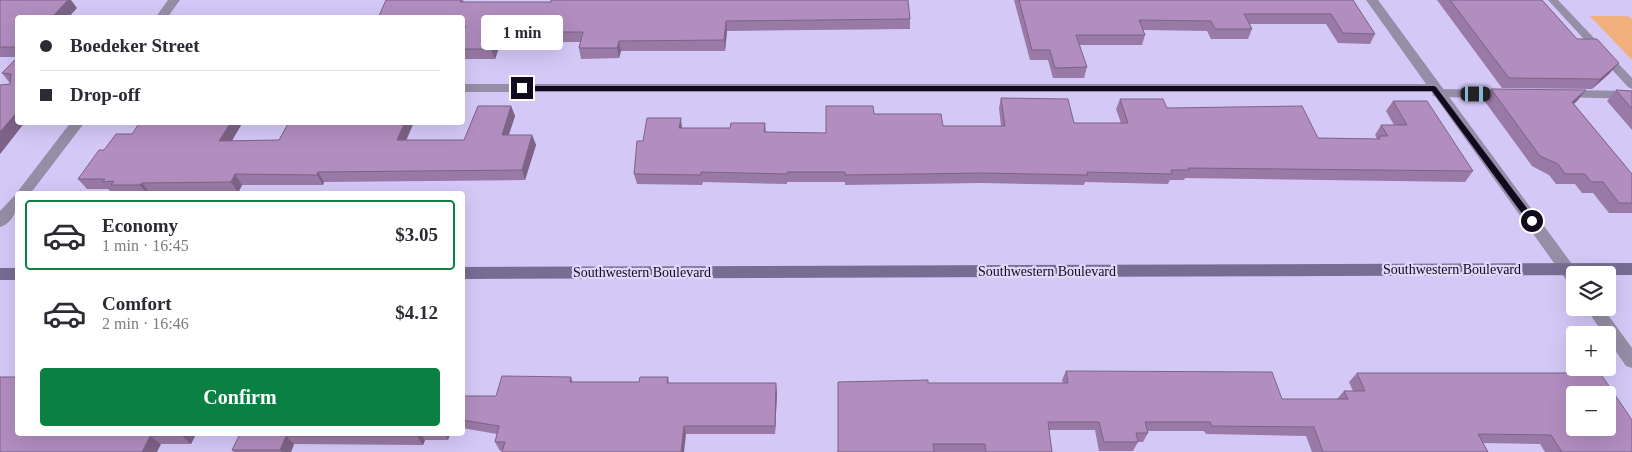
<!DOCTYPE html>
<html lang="en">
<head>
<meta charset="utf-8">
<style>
	body { margin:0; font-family:"Times New Roman",serif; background:#f7f7f7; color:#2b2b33; height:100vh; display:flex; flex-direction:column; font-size:19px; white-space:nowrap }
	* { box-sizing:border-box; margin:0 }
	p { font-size:16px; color:#7c7c81 }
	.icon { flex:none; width:28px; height:28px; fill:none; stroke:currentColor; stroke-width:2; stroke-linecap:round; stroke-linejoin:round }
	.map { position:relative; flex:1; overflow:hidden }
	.drawer { position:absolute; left:15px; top:191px; width:450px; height:245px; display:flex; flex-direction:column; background:#fff; border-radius:5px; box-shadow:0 5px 20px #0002 }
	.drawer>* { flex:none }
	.hud { position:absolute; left:15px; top:15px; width:450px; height:110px; border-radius:5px; box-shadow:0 5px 20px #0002; display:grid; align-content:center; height:110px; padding:0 25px; background:#fff }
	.controls { position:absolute; left:1566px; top:266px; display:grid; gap:10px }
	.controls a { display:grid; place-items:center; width:50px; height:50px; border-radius:5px; background:#fff; box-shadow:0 5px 20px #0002; font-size:25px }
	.end { position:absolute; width:22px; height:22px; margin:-11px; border:6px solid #100a1e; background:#fff; box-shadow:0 0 0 2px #fff }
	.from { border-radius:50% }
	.bubble { position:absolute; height:35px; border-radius:5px; background:#fff; box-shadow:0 5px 20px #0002; font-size:16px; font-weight:700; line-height:35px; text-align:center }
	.car { position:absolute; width:15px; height:30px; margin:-15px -8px; border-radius:6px; box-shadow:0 0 4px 1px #0007; background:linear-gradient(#222 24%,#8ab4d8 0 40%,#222 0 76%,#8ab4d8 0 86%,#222 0) }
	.hud b { display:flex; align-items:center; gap:18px; height:48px; font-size:19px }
	.hud b+b { border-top:1px solid #e1e1e2 }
	.hud i { width:12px; height:12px; background:#2b2b33 }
	ul { padding:9px 0 0; list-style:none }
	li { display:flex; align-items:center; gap:15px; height:70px; margin:0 10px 8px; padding:0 15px; border:2px solid transparent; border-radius:5px }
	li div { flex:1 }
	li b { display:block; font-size:19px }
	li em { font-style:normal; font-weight:700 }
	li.current { border-color:#0b8043 }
	li>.icon { width:45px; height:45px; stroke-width:1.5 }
	.primary-button { display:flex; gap:10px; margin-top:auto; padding:10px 25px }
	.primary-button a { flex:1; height:58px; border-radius:5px; background:#0b8043; color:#fff; font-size:20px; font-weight:700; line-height:58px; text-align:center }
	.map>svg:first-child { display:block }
</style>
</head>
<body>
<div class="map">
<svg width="1632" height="452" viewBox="0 0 1632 452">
	<rect width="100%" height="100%" fill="#d4c8f7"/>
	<path fill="#f2af7e" d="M1590,16H1628L1632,19V60Z"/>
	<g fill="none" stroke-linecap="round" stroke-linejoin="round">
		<path fill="#948ea7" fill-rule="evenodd" d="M1548,0H1558L1632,78V89L1628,87Z
			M462,84H1434L1438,85V89L1505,90L1510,94L1505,98L1437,97L1433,96L1432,92H462Z
			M1567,90L1632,91V99L1563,97L1562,94Z"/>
		<path fill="#948ea7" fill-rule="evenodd" d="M168,0H180L167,18H155Z
			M1366,0H1378L1580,275H1575V286L1569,284Z
			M71,122H85L30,194H18C18,207 15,222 0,227V211L15,195Z
			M1586,308H1603L1632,348V368L1626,366L1608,340V335H1604Z"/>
		<path fill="#776d92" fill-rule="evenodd" d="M1632,263V275L462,279V267Z
			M0,268H18V280H0Z"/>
	</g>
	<path fill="#9979a5" d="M0,0L77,8L18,18V122H25L0,154V85L10,84V83L2,73L17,57H0Z
		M386,0H463L464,2L910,19V29L727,31L725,51H621L619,58L581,59L579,48L580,42H501L495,59H462V18Z
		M1014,0H1353L1375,34L1370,44L1338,43L1326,24H1250L1252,29L1248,39H1211L1207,31L1143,30L1145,35L1142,45H1079L1087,67L1084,78H1053L1048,60H1030Z
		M1437,0H1542L1577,39L1610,73L1592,89L1502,88Z
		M1491,89L1578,100L1574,104L1632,174V213H1609L1593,193H1582L1575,184H1556L1549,175L1532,166L1483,99Z
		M1616,90L1632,91V130L1607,101Z
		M1001,98L1074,123H1121L1116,109L1120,99L1318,138L1377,139L1375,135L1381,125H1394L1386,111L1393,101L1473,171L1465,182L1185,178L1184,180H1170L1168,184L1085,182L1084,185L981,183L845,185V182H787V184L703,182L702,185L637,184L634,174L643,141L682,128H730L765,123L766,132L826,133L874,114L943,126H1001L999,108Z
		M511,106L515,116L509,135H532L536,145L525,180L324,182L323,185H242L238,193L118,194L116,192H111L108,189H87L78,179L104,150L132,134L232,141L279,140L289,122H414L406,140H464Z
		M1066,371L1282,399H1337L1344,391H1353L1349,382L1357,373L1632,452H1545L1540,444L1483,443L1488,452H1312L1306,436L1206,434L1204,431H1147L1148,433L1143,442H1138L1133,451H1099L1095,430H1049L1052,452H837L928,383H1063L1062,380Z
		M18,377L196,434L191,444H161Z
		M571,377L573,382H639L668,377L669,383L777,393L775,434H686L500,451L495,442L497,434L462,428V396H496Z
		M240,434H450L448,440H425L423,445L294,444L291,452H234L232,450Z"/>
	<path fill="#7d6386" d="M68,0H71L77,8L68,18H51Z
		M726,21L727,31L725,51L724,40Z
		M498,32L501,42L495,59L491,49Z
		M619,41L621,51L619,58L617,48Z
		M1619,63L1610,73L1592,89L1600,79Z
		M1586,90L1578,100L1564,112L1572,102Z
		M511,106L515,116L505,145L502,135Z
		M18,111V122H25L0,154V132Z
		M681,118L682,128H679Z
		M231,122H243L226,151L219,141Z
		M405,122H414L402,150L397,140Z
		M532,135L536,145L525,180L522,170Z
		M318,172L324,182L323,185L317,175Z
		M235,174L242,185L238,193L231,182Z
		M142,183L150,193V194H148L140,185Z
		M776,383L777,393L775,434V426Z
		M684,426L686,434L684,452H681Z
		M182,434H196L191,444L181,435Z
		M418,434H421L425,440L423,445L417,436Z
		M444,434H450L448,440Z
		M150,436L161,444L157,452H142Z
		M286,436L294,444L291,452H282L280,450Z"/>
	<path fill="#b28dc0" stroke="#7d6386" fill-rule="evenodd" d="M0,0H68L51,18H18V47H0Z
		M386,0H461L460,2H551V0H908L910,19L726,21L724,40L619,41L617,48H579L583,32H498L491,49H462V35L466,26H462V18H378Z
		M1019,0H1353L1375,34L1343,33L1331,14H1244L1252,29H1215L1211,21L1139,20L1145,35H1076L1087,67L1055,68L1050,50H1032Z
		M1450,0H1542L1577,39H1597L1619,63L1600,79L1509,78Z
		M18,57V111L0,132V85L10,84L11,74L2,73Z
		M1491,89L1586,90L1572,102L1632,174V203H1619L1603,182H1591L1585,174H1565L1558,164L1540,156Z
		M1616,90L1632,91V109Z
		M1001,98L1068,99L1074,123H1128L1120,99H1163L1167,108L1302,106L1318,138L1380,139L1379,136H1388L1381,125H1407L1393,101H1427L1473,171L1188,168L1189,170H1171L1172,174L1087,172L1088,175L983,173L845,175V172H787V174L701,172V175L634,174L637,141H643L647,118H681L679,128H730L731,123H765L764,132L826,133V106H873L874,114H941L943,126H1005Z
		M478,106H511L502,135H532L522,170L318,172L317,175L235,174L231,182L142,183L140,185H111L114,181L102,182L105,179H78L99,150H104L116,134H132L140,122H231L219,141L279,140L289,122H405L397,140H464Z
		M1066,371L1272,372L1282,399H1348L1344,391H1365L1357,373H1600L1632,420V452H1562L1551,435L1478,434L1488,452H1323L1314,427L1212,426L1210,422H1145L1148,433H1136L1138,442H1104L1099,422H1048L1052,452H986L985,444H933L934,452H838V382L928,380V383H1068ZM1575,395H1608V428H1575Z
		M502,376L571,377L570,382H639L640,377H668L667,383H776L775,426H684L681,452H502L505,442H495L499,426L462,420V396H496Z
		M0,377H18V434H182L181,435L150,436L142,452H0Z
		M240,434H418L417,436H286L280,450H232Z"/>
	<path fill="#100a1e" d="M1434,86L1436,87L1535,219V223H1529L1432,91H522L518,88L522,86Z"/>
	<g text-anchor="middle" stroke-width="4.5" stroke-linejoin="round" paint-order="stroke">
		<g font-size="14" fill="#100a1e" stroke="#e0d7fb">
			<text x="1452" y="274">Southwestern Boulevard</text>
			<text x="1047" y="276">Southwestern Boulevard</text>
			<text x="642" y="277">Southwestern Boulevard</text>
		</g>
	</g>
</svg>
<div class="controls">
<a><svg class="icon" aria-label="layers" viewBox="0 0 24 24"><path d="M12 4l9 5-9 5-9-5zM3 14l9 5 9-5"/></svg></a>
<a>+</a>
<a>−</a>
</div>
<i class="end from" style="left:1532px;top:221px"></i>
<i class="end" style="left:522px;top:88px"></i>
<div class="bubble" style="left:481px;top:15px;width:82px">1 min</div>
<i class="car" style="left:1476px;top:94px;rotate:90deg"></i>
<div class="hud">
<b><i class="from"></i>Boedeker Street</b>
<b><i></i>Drop-off</b>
</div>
<section class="drawer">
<ul>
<li class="current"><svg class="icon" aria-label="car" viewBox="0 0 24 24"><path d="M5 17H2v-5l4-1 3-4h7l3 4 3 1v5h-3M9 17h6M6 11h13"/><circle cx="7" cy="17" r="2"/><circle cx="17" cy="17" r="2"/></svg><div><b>Economy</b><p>1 min · 16:45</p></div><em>$3.05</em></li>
<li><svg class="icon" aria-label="car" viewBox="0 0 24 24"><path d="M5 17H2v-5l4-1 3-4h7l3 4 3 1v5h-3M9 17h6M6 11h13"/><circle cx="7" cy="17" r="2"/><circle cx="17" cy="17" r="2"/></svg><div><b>Comfort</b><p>2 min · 16:46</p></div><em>$4.12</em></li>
</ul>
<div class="primary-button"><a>Confirm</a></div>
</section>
</div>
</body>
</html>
